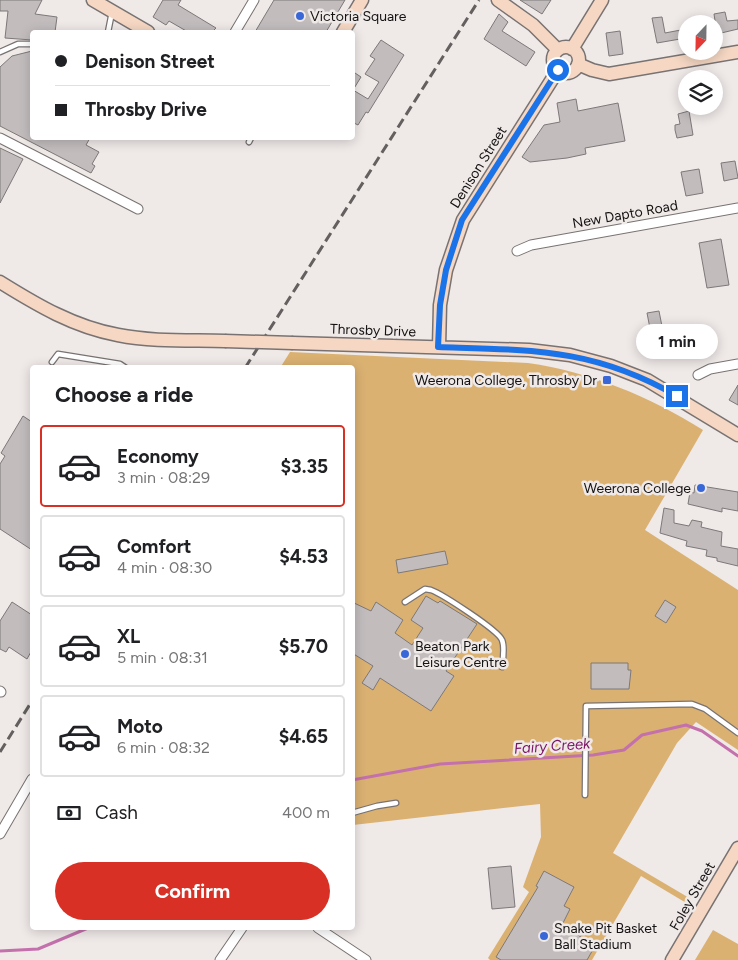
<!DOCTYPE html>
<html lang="en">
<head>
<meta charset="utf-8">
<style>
	body { margin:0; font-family:Figtree,sans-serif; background:#f2f2f2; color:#202124; height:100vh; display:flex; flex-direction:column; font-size:19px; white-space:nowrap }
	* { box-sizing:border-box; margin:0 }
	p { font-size:16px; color:#757577 }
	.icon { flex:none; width:28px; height:28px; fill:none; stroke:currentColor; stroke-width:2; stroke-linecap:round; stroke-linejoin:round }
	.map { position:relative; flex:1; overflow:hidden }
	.drawer { position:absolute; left:30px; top:365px; width:325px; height:565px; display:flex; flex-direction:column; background:#fff; border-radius:5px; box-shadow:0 2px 12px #0003 }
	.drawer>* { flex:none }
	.guide { position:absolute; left:30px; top:30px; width:325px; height:110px; border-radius:5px; box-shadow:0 2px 12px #0003; display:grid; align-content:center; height:110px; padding:0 25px; background:#fff }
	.needle { width:32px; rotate:202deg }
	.controls { position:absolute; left:678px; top:15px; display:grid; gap:10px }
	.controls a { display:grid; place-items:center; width:45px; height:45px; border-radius:50%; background:#fff; box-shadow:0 2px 12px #0003; font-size:25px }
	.end { position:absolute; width:22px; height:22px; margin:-11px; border:6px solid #1a73e8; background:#fff; box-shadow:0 0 0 2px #fff }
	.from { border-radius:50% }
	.bubble { position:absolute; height:35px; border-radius:18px; background:#fff; box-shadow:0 2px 12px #0003; font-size:16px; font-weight:700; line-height:35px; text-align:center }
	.guide b { display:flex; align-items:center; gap:18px; height:48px; font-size:19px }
	.guide b+b { border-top:1px solid #e0e0e0 }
	.guide i { width:12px; height:12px; background:#202124 }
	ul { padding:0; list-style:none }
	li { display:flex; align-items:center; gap:15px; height:82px; margin:0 10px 8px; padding:0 15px; border:2px solid #e0e0e0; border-radius:5px }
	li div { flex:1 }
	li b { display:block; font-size:19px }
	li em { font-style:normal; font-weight:700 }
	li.selected { border-color:#d93025 }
	li>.icon { width:45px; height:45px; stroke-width:1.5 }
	h2 { padding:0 25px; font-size:22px; line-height:60px }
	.pay { display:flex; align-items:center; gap:12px; height:55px; padding:0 25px; font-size:19px }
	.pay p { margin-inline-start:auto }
	.primary-button { display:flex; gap:10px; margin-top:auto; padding:10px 25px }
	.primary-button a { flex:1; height:58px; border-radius:30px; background:#d93025; color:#fff; font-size:20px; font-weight:700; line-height:58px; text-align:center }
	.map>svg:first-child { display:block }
</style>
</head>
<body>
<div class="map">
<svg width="738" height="960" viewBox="0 0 738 960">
	<rect width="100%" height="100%" fill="#efe9e8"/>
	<path fill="#dbb172" d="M290,352L528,363C590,372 649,396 703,430L645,530L738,590V750L696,722L677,743L613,853L691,899L688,904L641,876L592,960H490L488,958L529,892L523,887L541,837L540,804L353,825L352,368H280Z
		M713,930L738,944V960H695Z"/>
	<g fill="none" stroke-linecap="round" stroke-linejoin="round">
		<path stroke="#c370ac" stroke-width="3" d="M352,780L440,764L593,755L624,750L642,735L686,725L702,731L738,756
			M0,951L38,949L88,928"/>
	</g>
	<path fill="#c2bcbd" stroke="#7d7879" d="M0,0H42L35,14L57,17L55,32H32V40L5,38L8,11H0Z
		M163,0H181L178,5L216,28L212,32H188L169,21L166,25L153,17Z
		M274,0H345L326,32H255Z
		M520,0H551L542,14Z
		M725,12L727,21L738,20V29L717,34L714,14Z
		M499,14L508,22L502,31L535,52L526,66L484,39Z
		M662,17L665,33L686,29V38L657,43L652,18Z
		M620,31L623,54L609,56L606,33Z
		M381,40L404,55L368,113L366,112L358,125L352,122V71L361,77L353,90L368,99L379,82L365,74L375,59L370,56Z
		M32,51V138H90L86,145L99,152L92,164L95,166L91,173L0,126V67L12,56Z
		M576,99L578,111L618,103L625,141L585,148L586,154L567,158L530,162L522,157L544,125L560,122L557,103Z
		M689,111L693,135L677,138L675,130V125L680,124L678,114Z
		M0,148L23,159L0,203Z
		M735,161L738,178L724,181L721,163Z
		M699,169L703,193L686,196L681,172Z
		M721,239L729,285L707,288L699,243Z
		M659,311L667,352L655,354L647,313Z
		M738,385V405L729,400Z
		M23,416L32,422V550L0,529V464L5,456L1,453Z
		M695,485L738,492V511L722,508V512L688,504L690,492L694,493Z
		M664,508L674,510V523L689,526L692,520L702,522L701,527L722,532L721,546L738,549V566L717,561V558L706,556L707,550L686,546L687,541L660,533Z
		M445,551L448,564L398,573L396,560Z
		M426,596L438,603L440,601L477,624L446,671L454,676L431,711L380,678L373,690L362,683L373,666L352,653V602L371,611L376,602L403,620L395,633L412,645L423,628L411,620Z
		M665,600L676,607L666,623L655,616Z
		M12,602L32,615V650L27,659L9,647L6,652L0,649V621Z
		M591,663H628V670H631L629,689H591Z
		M511,866L515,907L492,909L488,868Z
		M544,871L574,887L564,906L570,909L562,925L595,946L587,960H501L496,957L538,887L536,886Z"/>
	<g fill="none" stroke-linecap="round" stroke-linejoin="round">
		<g stroke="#787372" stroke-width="7">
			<path id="lane" d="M108,32L112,12
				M0,52L18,44H32
				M249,142L251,138
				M52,362L58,354L120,364L126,368
				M405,602L425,589L431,590C442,594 498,630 502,640C505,647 503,659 502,667
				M585,795L586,706L692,704L705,709L738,733
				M352,813L377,806L396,803"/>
		</g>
		<g stroke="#787372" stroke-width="11">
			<path id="street" d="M235,32L254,0
				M0,138L138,209
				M517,251L531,245L738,208
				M698,375L710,369L738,364
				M0,691L1,692
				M0,834L32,779
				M318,928L366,960
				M220,960L242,928"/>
		</g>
		<g stroke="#787372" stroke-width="15">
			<path id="secondary" d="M93,0L148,32
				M498,0L533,25L558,50
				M343,32L362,0
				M553 60a13 13 0 1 1 26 0a13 13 0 1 1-26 0Z
				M572,49L602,0
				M578,64L592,70L609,74L738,52
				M0,282C37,305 74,327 118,335C153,342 190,340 225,341
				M293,343L529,350L570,355L611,366L647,380L738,435
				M439,347L440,305L446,270L463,220L558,70
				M672,960L738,848"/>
		</g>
		<use href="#lane" stroke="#fff" stroke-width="4.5"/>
		<use href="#street" stroke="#fff" stroke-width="9"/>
		<use href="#secondary" stroke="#f5d7c3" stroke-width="12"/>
		<path stroke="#63605f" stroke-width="3" stroke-dasharray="10 5" stroke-linecap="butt" d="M245,368L479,0
			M0,752L32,701"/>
		<g stroke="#787372" stroke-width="15" stroke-linecap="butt">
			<path id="secondary-bridge" d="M225,341L293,343"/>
		</g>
		<use href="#secondary-bridge" stroke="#f5d7c3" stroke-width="12"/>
	</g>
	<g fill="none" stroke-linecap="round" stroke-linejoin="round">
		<path stroke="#1a73e8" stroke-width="6" d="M558,70L462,220L446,270L440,305L438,347C531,350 594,348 677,396"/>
	</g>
	<g fill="#3a67d8" stroke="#efe9e8" stroke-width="2">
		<circle cx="300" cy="16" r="5"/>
		<rect x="602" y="375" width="10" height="10" rx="2.5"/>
		<circle cx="701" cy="488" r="5"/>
		<circle cx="405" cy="654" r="5"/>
		<circle cx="544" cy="936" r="5"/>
	</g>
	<g text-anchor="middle" stroke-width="5" stroke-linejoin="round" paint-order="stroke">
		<g font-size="14" fill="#141212" stroke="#efe9e8" text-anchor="start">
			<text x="310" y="21">Victoria Square</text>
			<text x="597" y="385" text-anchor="end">Weerona College, Throsby Dr</text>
			<text x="691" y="493" text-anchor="end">Weerona College</text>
			<text x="415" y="651">Beaton Park<tspan x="415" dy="16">Leisure Centre</tspan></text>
			<text x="554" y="933">Snake Pit Basket<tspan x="554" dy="16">Ball Stadium</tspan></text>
		</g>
		<g font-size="14" fill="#141212" stroke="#efe9e8">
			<text transform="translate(478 167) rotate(-58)" y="5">Denison Street</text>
			<text transform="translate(625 214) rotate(-10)" y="5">New Dapto Road</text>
			<text transform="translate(373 330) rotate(2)" y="5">Throsby Drive</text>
			<text transform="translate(692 896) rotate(-60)" y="5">Foley Street</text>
		</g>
		<g font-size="15" font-style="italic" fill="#7b1566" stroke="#efe9e8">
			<text transform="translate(552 746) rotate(-4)" y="5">Fairy Creek</text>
		</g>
	</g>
</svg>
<div class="controls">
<a><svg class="needle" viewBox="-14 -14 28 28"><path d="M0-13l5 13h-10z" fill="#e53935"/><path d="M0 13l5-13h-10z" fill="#757577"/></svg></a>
<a><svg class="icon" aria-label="layers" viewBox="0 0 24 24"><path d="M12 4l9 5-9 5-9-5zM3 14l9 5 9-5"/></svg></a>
</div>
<i class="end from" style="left:558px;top:70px"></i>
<i class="end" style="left:677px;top:396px"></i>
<div class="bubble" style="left:636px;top:324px;width:82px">1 min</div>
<div class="guide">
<b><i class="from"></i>Denison Street</b>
<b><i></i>Throsby Drive</b>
</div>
<section class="drawer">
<h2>Choose a ride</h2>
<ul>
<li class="selected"><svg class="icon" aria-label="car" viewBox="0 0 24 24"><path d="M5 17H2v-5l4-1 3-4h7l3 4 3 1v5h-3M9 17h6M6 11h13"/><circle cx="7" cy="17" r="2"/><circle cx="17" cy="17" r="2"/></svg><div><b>Economy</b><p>3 min · 08:29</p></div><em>$3.35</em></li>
<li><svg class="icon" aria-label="car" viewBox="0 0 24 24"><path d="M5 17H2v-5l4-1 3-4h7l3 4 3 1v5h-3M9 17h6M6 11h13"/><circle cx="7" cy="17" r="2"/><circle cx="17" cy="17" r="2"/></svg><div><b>Comfort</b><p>4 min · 08:30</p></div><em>$4.53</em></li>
<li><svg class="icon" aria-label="car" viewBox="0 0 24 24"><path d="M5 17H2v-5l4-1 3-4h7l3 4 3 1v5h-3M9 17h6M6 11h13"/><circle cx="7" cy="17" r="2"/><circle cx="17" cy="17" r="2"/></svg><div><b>XL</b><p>5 min · 08:31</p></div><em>$5.70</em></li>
<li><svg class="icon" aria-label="car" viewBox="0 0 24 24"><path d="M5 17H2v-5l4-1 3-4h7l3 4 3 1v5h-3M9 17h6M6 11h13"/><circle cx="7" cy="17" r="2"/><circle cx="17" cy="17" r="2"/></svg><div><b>Moto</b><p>6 min · 08:32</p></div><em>$4.65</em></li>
</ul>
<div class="pay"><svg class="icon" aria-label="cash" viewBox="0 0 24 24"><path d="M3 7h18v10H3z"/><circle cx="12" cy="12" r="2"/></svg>Cash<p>400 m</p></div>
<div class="primary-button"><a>Confirm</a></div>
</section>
</div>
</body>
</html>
